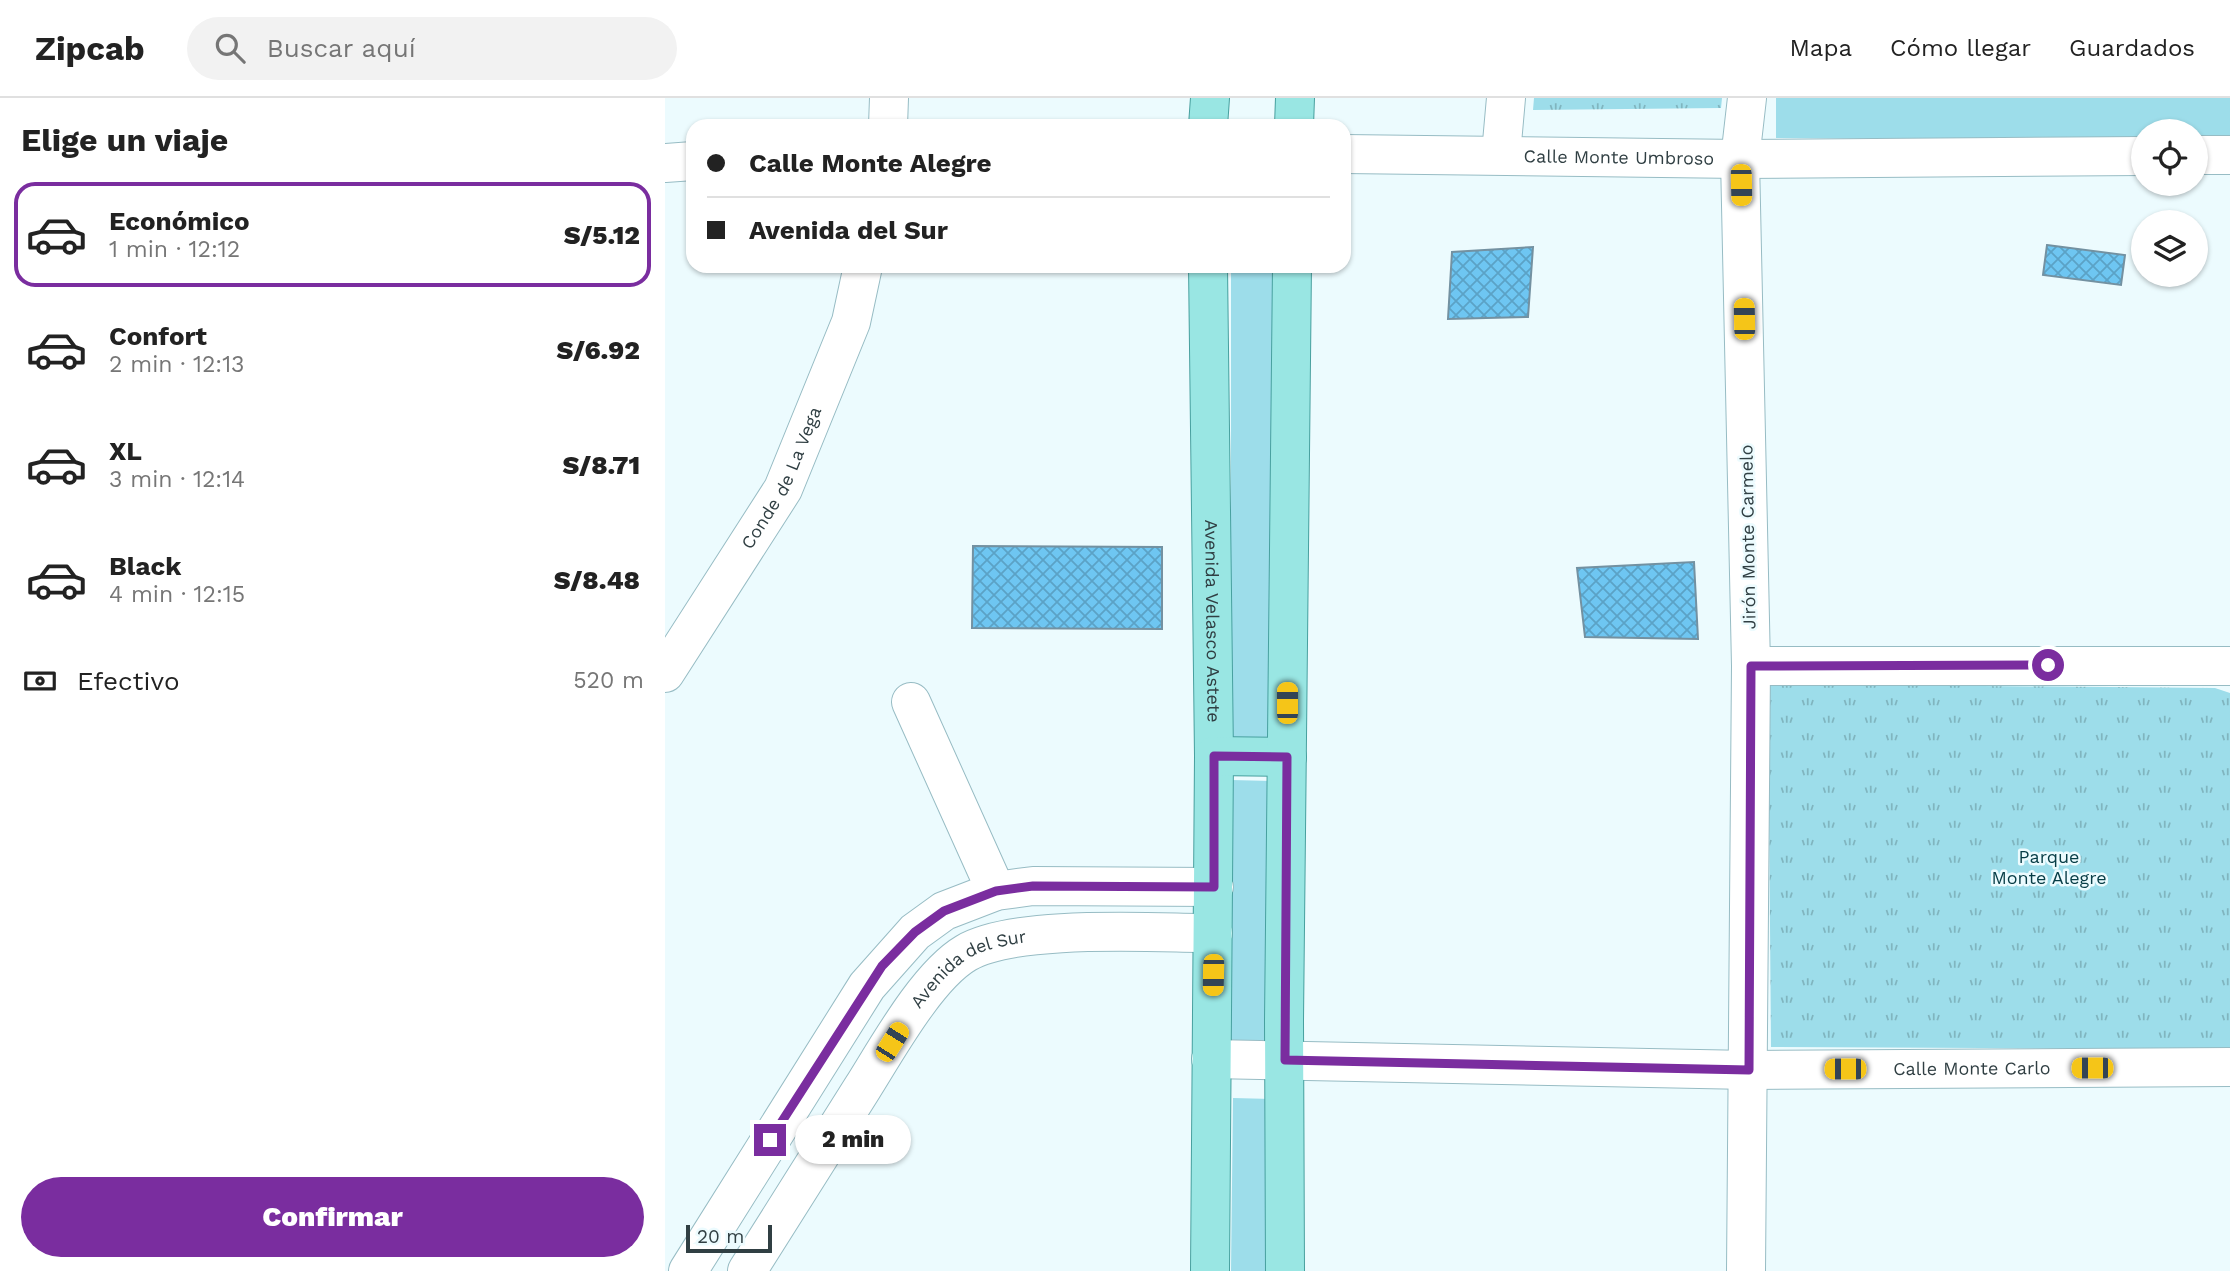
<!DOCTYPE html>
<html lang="es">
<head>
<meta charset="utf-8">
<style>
	body { margin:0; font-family:"Work Sans",sans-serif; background:#f2f2f2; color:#222; height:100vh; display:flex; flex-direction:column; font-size:26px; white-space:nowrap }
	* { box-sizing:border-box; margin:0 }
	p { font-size:23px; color:#767676 }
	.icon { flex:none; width:38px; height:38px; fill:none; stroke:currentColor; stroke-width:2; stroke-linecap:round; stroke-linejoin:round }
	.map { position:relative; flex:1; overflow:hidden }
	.side { display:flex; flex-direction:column; background:#fff; width:665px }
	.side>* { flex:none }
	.hud { position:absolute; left:21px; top:21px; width:665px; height:154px; border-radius:21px; box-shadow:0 2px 5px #0004; display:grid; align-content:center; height:154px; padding:0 21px; background:#fff }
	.controls { position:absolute; left:1466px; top:21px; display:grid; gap:14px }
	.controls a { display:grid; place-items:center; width:77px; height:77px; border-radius:50%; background:#fff; box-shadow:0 2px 5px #0004; font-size:35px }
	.scale { position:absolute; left:21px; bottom:18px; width:86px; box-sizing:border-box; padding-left:7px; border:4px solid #303f43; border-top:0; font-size:19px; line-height:24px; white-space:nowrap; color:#303f43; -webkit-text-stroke:5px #ecfbfe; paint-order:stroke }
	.end { position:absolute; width:32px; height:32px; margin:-16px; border:9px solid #7a2d9f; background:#fff; box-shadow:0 0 0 4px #fff }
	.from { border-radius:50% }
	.bubble { position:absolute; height:49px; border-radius:24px; background:#fff; box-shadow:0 2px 5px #0004; font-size:23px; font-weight:800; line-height:49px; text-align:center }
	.car { position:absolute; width:21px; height:42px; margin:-21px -10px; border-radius:9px; box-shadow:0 0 5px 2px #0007; background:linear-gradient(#f5c518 24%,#345 0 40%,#f5c518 0 76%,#345 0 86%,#f5c518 0) }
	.hud b { display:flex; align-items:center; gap:24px; height:66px; font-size:26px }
	.hud b+b { border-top:2px solid #e0e0e0 }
	.hud i { width:18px; height:18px; background:#222 }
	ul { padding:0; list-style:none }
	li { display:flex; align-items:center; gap:21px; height:105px; margin:0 14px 10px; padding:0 7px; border:4px solid transparent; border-radius:21px }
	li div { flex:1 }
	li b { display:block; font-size:26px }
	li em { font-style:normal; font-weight:800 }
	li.on { border-color:#7a2d9f }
	li>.icon { width:63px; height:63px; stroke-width:1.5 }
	h2 { padding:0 21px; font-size:32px; line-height:84px }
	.pay { display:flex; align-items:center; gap:18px; height:77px; padding:0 21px; font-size:26px }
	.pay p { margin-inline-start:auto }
	.action { display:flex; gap:14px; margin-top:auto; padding:14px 21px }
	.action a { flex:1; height:80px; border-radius:42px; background:#7a2d9f; color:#fff; font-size:28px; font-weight:800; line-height:80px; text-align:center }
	header { display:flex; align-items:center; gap:42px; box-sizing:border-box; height:98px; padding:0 35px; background:#fff; border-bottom:2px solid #e0e0e0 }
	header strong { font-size:33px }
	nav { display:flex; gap:38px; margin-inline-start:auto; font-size:24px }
	.search { width:490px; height:63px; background:#f2f2f2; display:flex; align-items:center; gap:18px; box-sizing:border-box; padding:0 24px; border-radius:38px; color:#767676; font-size:26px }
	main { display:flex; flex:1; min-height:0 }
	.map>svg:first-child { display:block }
</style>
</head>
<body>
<header>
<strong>Zipcab</strong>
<div class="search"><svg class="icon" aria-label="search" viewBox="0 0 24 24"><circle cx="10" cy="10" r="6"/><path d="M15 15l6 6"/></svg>Buscar aquí</div>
<nav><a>Mapa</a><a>Cómo llegar</a><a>Guardados</a></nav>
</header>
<main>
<section class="side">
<h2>Elige un viaje</h2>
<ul>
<li class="on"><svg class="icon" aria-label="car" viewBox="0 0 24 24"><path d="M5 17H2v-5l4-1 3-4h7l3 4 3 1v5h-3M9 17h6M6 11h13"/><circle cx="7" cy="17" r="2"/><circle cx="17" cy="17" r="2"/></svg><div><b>Económico</b><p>1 min · 12:12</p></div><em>S/5.12</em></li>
<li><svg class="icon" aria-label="car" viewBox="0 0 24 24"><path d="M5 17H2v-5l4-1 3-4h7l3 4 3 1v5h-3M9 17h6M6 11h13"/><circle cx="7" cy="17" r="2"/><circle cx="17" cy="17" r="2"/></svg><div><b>Confort</b><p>2 min · 12:13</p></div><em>S/6.92</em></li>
<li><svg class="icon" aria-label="car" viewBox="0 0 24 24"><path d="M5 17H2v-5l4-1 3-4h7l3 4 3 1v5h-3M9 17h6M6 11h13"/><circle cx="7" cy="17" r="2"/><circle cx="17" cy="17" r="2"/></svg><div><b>XL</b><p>3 min · 12:14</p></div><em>S/8.71</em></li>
<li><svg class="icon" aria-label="car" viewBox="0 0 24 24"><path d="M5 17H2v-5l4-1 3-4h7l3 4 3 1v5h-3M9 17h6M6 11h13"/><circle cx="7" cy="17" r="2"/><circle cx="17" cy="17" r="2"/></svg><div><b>Black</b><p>4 min · 12:15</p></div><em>S/8.48</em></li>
</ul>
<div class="pay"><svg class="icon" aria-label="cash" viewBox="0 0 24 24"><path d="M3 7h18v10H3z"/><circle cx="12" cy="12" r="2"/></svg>Efectivo<p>520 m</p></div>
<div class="action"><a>Confirmar</a></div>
</section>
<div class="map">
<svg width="1565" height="1173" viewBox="0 0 1565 1173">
	<defs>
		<pattern id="park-tufts" width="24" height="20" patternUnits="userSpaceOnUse" patternTransform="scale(1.75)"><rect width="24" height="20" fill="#9dddea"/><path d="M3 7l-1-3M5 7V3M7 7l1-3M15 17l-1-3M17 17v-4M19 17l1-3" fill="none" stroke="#80b5bf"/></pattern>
		<pattern id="building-cross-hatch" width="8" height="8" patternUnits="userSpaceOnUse" patternTransform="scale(1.75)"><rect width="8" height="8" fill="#6ec6f2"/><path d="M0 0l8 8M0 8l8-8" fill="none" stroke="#5ba2c6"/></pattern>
	</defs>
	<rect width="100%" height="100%" fill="#ecfbfe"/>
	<path fill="#9dddea" d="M1111,0H1565V42H1531V33H1479V42L1111,40Z
		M566,168H607V644H566Z
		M566,682L610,683L604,956L560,955Z
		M568,1000L611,1001L609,1173H566Z"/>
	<path fill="url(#park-tufts)" d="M869,0H1057L1056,10L868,12Z
		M1103,586L1550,590L1565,595V951L1106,949Z"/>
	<path fill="url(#building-cross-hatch)" stroke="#7391a1" stroke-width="2" d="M1382,147L1460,157L1456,187L1378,177Z
		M868,149L863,219L783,221L787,154Z
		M308,448L497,449V531L307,530Z
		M1029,464L1033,541L920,539L912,470Z"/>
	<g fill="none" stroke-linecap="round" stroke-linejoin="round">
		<g stroke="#97bcc4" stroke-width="40">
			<g id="minor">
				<path d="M223,28L224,0"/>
				<path id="s1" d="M679,56L1075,61L1479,58"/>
				<path d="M836,56L841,0"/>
				<path d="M1531,57H1565"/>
				<path d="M0,65L28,63"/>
				<path d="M1086,568H1565"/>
				<path id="s2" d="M0,575L118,391L186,224L198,168"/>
				<path d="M246,604L331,793"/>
				<path id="s3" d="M546,961L1084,972L1565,969"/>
				<path d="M23,1173L202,888L250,834L279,813L331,793L368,788L549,789"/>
				<path id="s4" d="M82,1173C121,1112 159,1050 198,989C222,951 262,878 301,855C350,826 488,835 548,835"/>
				<path d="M1081,1173L1086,568L1075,61L1082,0"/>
			</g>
		</g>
		<g stroke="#48a09f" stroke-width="40">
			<g id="major">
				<path d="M543,28L545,0"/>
				<path d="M629,28L630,0"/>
				<path id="s5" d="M543,168L549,658L545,1173"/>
				<path d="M549,658L622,659"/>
				<path d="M620,1173L619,923L627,168"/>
			</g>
		</g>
		<use href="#minor" stroke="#fff" stroke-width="38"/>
		<use href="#major" stroke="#99e6e3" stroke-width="38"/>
	</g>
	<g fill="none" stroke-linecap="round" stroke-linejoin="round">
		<path stroke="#7a2d9f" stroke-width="9" d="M105,1042L217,868L250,834L279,813L331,793L368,788L549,789V658L622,659L620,962L1084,972L1086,568L1383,567"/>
	</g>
	<g text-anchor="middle" stroke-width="5" stroke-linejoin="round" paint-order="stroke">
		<g font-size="18" fill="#303f43" stroke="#ecfbfe">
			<text dy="6" stroke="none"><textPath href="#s1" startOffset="275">Calle Monte Umbroso</textPath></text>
			<text dy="6" stroke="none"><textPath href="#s2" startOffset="228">Conde de La Vega</textPath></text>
			<text transform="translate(1083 439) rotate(-91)" y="6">Jirón Monte Carmelo</text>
			<text dy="6" stroke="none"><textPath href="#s5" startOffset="355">Avenida Velasco Astete</textPath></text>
			<text dy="6" stroke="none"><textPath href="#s4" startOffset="382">Avenida del Sur</textPath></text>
			<text dy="6" stroke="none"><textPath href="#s3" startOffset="761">Calle Monte Carlo</textPath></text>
		</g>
		<g font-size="18" fill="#073d46" stroke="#ecfbfe">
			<text x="1384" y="765">Parque<tspan x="1384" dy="21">Monte Alegre</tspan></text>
		</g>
	</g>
</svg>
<div class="controls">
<a><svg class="icon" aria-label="locate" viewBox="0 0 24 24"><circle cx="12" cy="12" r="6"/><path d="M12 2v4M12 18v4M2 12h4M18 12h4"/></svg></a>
<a><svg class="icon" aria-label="layers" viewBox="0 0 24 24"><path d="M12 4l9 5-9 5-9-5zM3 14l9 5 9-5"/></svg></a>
</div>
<div class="scale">20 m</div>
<i class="end from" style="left:1383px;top:567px"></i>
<i class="end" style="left:105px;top:1042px"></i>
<div class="bubble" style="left:130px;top:1017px;width:116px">2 min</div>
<i class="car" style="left:1076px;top:87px;rotate:179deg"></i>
<i class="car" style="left:1079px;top:221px;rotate:359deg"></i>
<i class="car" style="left:622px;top:605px;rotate:0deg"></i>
<i class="car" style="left:548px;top:877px;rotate:181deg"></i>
<i class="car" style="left:227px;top:944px;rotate:32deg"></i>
<i class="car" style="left:1427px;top:970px;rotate:270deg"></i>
<i class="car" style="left:1180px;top:971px;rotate:270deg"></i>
<div class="hud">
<b><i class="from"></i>Calle Monte Alegre</b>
<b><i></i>Avenida del Sur</b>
</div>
</div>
</main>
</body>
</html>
